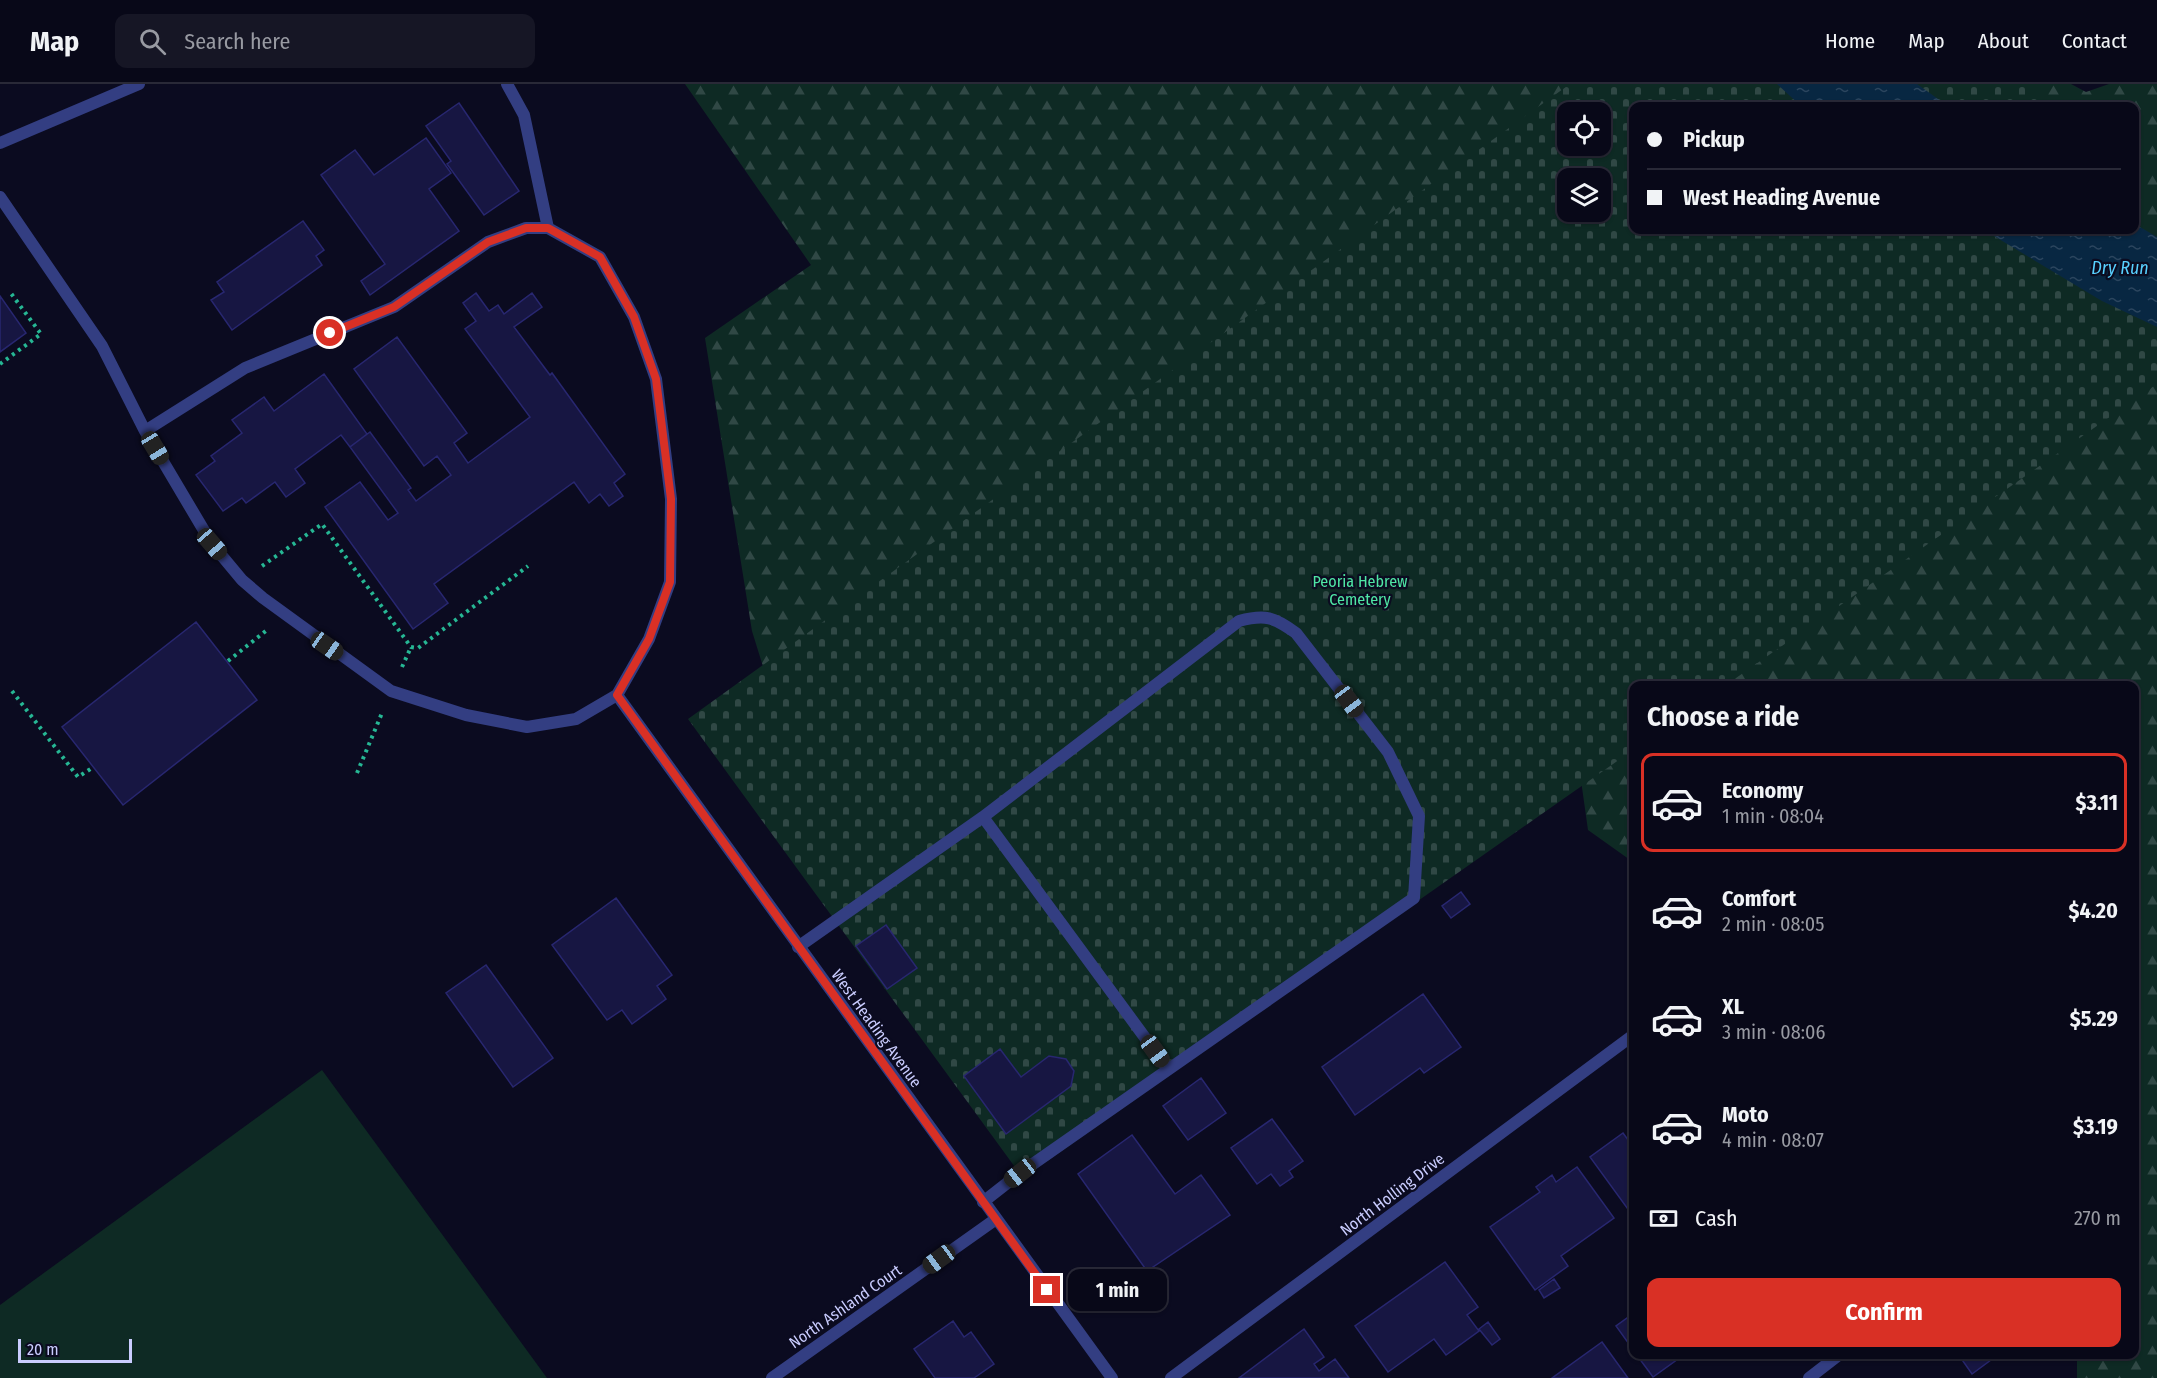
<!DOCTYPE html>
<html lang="en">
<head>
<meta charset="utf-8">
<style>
	body { margin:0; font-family:"Fira Sans Condensed",sans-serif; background:#161625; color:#f1f3f6; height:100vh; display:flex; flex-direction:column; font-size:22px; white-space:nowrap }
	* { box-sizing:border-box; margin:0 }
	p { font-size:20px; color:#989aa2 }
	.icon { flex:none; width:33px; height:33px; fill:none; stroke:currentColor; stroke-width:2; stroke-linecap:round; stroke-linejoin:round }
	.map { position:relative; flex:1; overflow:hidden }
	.details { position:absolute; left:1629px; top:597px; width:510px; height:678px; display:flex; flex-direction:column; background:#080818; border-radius:12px; box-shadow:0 2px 4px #0004,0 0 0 2px #292937 }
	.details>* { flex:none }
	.top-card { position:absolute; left:1629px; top:18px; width:510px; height:132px; border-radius:12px; box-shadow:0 2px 4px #0004,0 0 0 2px #292937; display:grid; align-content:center; height:132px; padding:0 18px; background:#080818 }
	.controls { position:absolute; left:1557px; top:18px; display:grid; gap:12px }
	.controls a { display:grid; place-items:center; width:54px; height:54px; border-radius:12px; background:#080818; box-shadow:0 2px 4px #0004,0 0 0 2px #292937; font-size:30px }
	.scale { position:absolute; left:18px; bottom:15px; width:114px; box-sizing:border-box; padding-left:6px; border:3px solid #cacdff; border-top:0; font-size:16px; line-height:21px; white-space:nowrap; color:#cacdff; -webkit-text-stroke:4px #0b0b20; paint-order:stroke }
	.end { position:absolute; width:27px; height:27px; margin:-14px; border:8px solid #d93025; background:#fff; box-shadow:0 0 0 3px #fff }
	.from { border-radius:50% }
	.bubble { position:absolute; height:42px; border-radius:12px; background:#080818; box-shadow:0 2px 4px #0004,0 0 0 2px #292937; font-size:20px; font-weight:700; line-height:42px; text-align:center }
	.car { position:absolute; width:18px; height:36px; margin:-18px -9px; border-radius:8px; box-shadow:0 0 4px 2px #0007; background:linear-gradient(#222 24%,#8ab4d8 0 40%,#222 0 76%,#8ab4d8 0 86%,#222 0) }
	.top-card b { display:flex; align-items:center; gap:21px; height:57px; font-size:22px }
	.top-card b+b { border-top:2px solid #292937 }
	.top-card i { width:15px; height:15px; background:#f1f3f6 }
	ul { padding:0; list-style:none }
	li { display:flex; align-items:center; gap:18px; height:99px; margin:0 12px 9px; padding:0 6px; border:3px solid transparent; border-radius:12px }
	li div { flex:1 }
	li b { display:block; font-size:22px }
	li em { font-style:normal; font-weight:700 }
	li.current { border-color:#d93025 }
	li>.icon { width:54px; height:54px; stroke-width:1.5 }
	h2 { padding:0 18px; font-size:27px; line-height:72px }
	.pay { display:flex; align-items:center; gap:15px; height:66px; padding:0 18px; font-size:22px }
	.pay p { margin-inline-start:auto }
	.action { display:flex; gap:12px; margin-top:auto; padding:12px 18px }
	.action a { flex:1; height:69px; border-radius:12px; background:#d93025; color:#fff; font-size:24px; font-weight:700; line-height:69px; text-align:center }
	header { display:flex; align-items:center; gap:36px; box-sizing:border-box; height:84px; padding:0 30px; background:#080818; border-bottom:2px solid #292937 }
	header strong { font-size:28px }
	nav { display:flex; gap:33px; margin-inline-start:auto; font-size:21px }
	.search { width:420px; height:54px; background:#161625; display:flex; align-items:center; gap:15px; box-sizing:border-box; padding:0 21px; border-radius:12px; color:#989aa2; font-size:22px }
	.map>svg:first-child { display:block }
</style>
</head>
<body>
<header>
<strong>Map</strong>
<div class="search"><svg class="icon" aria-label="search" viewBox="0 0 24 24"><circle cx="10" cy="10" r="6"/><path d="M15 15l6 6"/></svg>Search here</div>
<nav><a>Home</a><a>Map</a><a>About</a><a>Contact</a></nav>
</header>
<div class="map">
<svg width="2157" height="1294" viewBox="0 0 2157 1294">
	<defs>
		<pattern id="forest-firs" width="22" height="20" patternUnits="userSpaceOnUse" patternTransform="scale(1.5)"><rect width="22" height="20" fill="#0e2a24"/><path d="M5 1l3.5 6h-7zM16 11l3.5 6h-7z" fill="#304845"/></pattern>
		<pattern id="cemetery-stones" width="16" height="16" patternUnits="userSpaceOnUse" patternTransform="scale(1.5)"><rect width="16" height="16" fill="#0e2a24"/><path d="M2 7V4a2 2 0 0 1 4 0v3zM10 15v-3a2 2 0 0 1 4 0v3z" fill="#304845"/></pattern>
		<pattern id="water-ripples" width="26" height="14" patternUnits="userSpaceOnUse" patternTransform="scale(1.5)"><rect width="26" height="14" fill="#082742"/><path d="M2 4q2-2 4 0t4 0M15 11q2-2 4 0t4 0" fill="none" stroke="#2b455e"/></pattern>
	</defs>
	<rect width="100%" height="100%" fill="#0b0b20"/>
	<path fill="#0e2a24" d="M322,986L547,1294H0V1221Z"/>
	<path fill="url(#forest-firs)" fill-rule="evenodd" d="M685,0H2071L2086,8L2109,0H2157V1294H2077V1271L2134,1270V602H1634L1633,778L1588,746L1579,682L823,776L752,547L705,254L811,181ZM1634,22H2134V146H1634ZM1568,28H1600V62H1568ZM1568,94H1600V128H1568Z"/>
	<path fill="url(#cemetery-stones)" fill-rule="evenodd" d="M1570,0H2030L2047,22H1634V146H2134L2157,173V300L1726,601L1634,602L1633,666L1023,1094L688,635ZM1568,28H1600V62H1568ZM1568,94H1600V128H1568Z"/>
	<path fill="url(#water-ripples)" d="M1777,0H1917L1948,22H1801Z
		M2135,140L2157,153V243L2102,217L1984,146H2134Z"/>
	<path fill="#171642" stroke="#282770" stroke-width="1.5" d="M459,19L519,107L484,131L447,80L451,77L426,42Z
		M426,54L451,89L429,105L459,147L370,211L361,197L385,180L321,91L355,66L374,91Z
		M303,137L324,166L316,172L322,181L232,246L211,216L224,208L217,198Z
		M476,209L489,227L498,221L504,230L532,209L542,223L514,243L550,291L552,289L625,390L614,399L623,412L609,422L600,410L589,419L574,398L434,500L448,519L413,545L325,423L360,398L388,436L398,429L350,363L370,348L411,404L408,406L416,417L451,391L437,372L424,382L354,285L397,253L467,349L454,359L468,379L530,333L465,245L476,237L463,219Z
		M0,212L26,249L0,268Z
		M324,290L367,350L350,363L341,351L295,385L305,399L286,413L275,398L246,419L242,414L223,427L196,391L215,377L211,372L242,349L232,336L264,313L274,327Z
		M196,538L257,616L123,721L62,643Z
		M1461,808L1470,820L1451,834L1442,822Z
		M616,814L672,891L657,902L666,915L632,940L622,926L607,936L552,861Z
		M886,841L917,884L887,905L856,862Z
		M486,881L553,974L513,1003L446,909Z
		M1423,910L1461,963L1424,989L1420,984L1355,1031L1322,983Z
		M1000,965L1021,993L1049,972L1066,975L1074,987L1071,1002L1006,1050L964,992Z
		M1201,994L1226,1029L1188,1056L1163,1022Z
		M1272,1035L1303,1077L1289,1087L1293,1093L1280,1102L1271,1090L1257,1100L1231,1064Z
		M1623,1049L1631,1060L1634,1058V1125L1630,1128L1590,1073Z
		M1132,1051L1175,1110L1201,1091L1230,1131L1147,1187L1078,1090Z
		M1577,1083L1614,1134L1561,1172L1568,1182L1535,1206L1490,1143L1540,1108L1536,1103L1552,1091L1556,1098Z
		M1445,1178L1478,1223L1467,1231L1479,1247L1446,1271L1434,1255L1388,1288L1355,1242Z
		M1554,1195L1560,1204L1544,1214L1539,1206Z
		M1634,1229V1267L1616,1242Z
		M953,1237L964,1253L971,1248L994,1280L974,1294H935L914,1265Z
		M1488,1238L1500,1255L1492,1261L1479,1245Z
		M1304,1245L1324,1273L1314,1280L1319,1287L1335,1275L1349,1294H1239Z
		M1602,1258L1628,1294H1552Z
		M1636,1270H1685L1653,1293Z
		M1958,1270H1999L1972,1290Z"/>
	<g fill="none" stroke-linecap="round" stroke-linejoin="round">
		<path stroke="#26b794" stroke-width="4" stroke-dasharray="3 4.5" stroke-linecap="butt" d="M0,280L41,250L10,208
			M262,482L322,440L411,563L418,564L528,482
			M228,577L267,546
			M402,583L411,563
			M12,607L78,693L92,684
			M357,689L382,629"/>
		<path stroke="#333e82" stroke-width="12" d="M507,0L524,31L548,144
			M0,59L139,0
			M0,113L102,262L145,347L212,460L242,496L263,514L391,607L466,631L527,643L576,635L617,611L649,555L670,498L671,415L656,295L634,233L600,173L548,144H526L488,158L394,223L245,284L145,347
			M983,733L1168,985
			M798,863L983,733L1239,537C1265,530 1274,533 1296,549L1388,668L1419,732L1414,814L1020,1089L983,1118"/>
		<path stroke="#333e82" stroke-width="12" d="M617,611L1112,1294
			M772,1294L996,1135
			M1171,1294L1632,952
			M1809,1294L1840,1270"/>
	</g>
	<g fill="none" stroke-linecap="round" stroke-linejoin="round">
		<path stroke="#d93025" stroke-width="8" d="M330,249L394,223L488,158L526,144H548L600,173L634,233L656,295L671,415L670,498L649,555L617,611L1047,1206"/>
	</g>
	<g text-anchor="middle" stroke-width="4.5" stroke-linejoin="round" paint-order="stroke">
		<g font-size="16" fill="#4fe6a5" stroke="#0b0b20">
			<text x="1360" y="503">Peoria Hebrew<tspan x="1360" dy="18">Cemetery</tspan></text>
		</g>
		<g font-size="16" fill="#cacdff" stroke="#0b0b20">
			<text transform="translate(877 944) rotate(54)" y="6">West Heading Avenue</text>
			<text transform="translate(1392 1110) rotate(-37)" y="6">North Holling Drive</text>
			<text transform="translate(845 1222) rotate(-35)" y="6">North Ashland Court</text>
		</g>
		<g font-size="18" font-style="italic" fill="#58d0ff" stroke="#0b0b20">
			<text x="2120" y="190">Dry Run</text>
		</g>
	</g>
</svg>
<div class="controls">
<a><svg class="icon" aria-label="locate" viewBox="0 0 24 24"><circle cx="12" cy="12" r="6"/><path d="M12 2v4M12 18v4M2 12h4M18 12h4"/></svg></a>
<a><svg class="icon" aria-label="layers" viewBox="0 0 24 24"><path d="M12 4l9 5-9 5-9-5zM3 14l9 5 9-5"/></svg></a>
</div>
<div class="scale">20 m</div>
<i class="end from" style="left:330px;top:249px"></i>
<i class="end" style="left:1047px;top:1206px"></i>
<div class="bubble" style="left:1068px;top:1185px;width:99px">1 min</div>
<i class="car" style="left:155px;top:364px;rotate:149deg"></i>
<i class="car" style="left:212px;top:460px;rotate:139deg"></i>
<i class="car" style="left:327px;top:562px;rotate:125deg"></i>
<i class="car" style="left:1349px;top:617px;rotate:143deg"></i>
<i class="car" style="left:1155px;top:967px;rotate:144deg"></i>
<i class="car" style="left:1020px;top:1089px;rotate:232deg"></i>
<i class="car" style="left:939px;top:1175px;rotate:234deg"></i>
<div class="top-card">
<b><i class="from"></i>Pickup</b>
<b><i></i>West Heading Avenue</b>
</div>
<section class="details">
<h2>Choose a ride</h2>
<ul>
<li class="current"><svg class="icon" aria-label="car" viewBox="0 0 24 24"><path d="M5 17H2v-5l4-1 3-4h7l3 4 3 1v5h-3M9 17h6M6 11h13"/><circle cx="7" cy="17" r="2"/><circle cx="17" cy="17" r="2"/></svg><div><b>Economy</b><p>1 min · 08:04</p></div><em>$3.11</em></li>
<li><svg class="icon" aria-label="car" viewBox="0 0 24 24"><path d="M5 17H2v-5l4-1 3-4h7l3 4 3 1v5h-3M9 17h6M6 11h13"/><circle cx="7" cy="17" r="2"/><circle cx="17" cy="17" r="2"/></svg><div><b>Comfort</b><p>2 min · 08:05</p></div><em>$4.20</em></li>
<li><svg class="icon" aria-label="car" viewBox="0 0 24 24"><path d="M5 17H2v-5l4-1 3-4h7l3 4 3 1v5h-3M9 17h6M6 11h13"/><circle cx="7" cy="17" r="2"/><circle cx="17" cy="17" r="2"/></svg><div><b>XL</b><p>3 min · 08:06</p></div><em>$5.29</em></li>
<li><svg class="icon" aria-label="car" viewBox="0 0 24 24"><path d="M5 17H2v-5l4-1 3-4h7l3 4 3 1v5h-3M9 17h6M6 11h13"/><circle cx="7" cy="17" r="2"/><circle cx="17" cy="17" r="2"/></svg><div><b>Moto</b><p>4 min · 08:07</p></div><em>$3.19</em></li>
</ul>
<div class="pay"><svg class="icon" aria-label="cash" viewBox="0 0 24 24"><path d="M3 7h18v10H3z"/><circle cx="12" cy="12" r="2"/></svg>Cash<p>270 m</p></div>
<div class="action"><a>Confirm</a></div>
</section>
</div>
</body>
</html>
